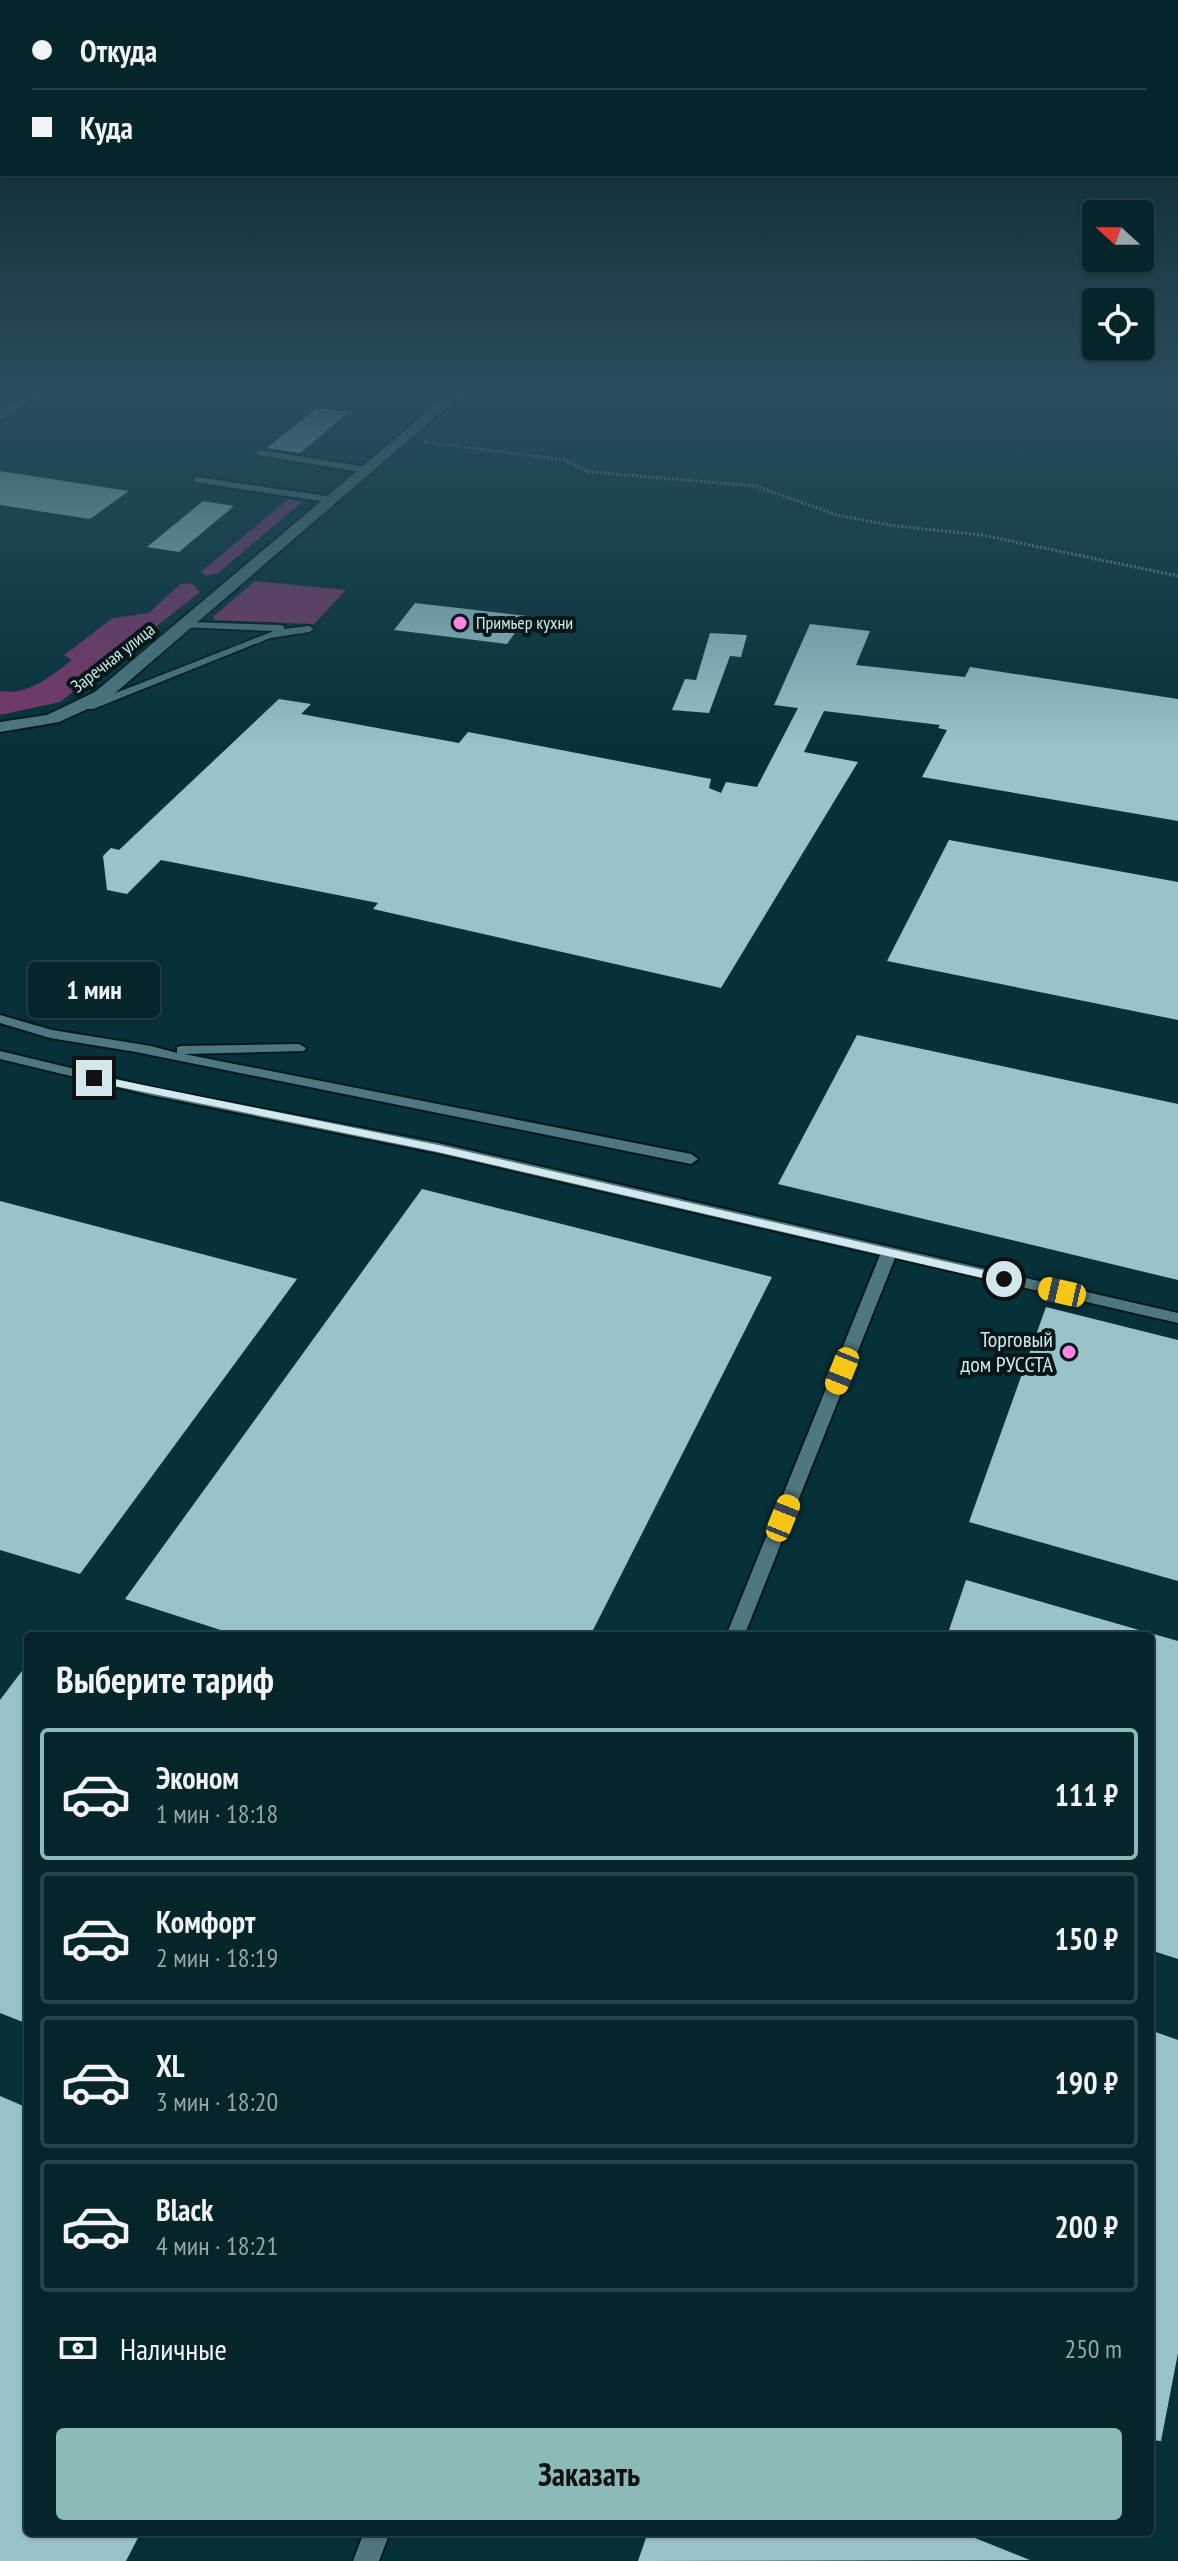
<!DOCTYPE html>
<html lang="ru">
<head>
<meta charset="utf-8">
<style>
	body { margin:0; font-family:"PT Sans Narrow",sans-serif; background:#123136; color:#f1f3f6; height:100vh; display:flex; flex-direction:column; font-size:30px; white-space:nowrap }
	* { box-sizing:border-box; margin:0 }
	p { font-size:26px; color:#97a5a8 }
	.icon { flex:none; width:44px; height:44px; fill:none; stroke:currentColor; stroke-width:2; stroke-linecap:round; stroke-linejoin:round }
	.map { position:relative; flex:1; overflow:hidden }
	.details { position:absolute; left:24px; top:1632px; width:1130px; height:904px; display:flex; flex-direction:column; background:#04252a; border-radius:8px; box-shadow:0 2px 6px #0004,0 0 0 2px #254247 }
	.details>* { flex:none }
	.banner { position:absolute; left:0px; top:0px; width:1178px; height:176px; box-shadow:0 2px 6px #0004,0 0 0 2px #254247; display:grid; align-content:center; height:176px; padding:0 32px; background:#04252a }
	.needle { width:52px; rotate:291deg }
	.buttons { position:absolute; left:1082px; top:200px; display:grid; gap:16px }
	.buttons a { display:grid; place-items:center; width:72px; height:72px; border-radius:8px; background:#04252a; box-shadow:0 2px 6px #0004,0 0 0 2px #254247; font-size:40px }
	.end { position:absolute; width:36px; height:36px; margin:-18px; border:10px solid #d3e8ec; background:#111; box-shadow:0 0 0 4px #111 }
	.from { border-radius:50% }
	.bubble { position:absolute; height:56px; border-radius:8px; background:#04252a; box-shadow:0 2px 6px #0004,0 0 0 2px #254247; font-size:26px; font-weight:600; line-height:56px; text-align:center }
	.car { position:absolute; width:24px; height:48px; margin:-24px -12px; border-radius:10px; box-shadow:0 0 6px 2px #0007; background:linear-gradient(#f5c518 24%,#345 0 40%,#f5c518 0 76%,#345 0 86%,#f5c518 0) }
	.banner b { display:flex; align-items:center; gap:28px; height:76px; font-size:30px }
	.banner b+b { border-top:2px solid #254247 }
	.banner i { width:20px; height:20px; background:#f1f3f6 }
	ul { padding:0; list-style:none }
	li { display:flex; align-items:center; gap:24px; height:132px; margin:0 16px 12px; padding:0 16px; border:4px solid #254247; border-radius:8px }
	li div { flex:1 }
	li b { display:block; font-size:30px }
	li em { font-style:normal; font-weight:600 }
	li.current { border-color:#8bbbb9 }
	li>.icon { width:72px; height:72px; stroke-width:1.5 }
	h2 { padding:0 32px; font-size:36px; line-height:96px }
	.pay { display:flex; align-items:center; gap:20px; height:88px; padding:0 32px; font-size:30px }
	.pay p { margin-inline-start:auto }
	.action { display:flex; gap:16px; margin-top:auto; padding:16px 32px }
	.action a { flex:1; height:92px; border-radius:8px; background:#8bbbb9; color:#111; font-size:32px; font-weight:600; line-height:92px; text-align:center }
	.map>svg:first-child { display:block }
</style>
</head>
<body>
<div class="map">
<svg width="1178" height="2561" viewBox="0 0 1178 2561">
	<rect width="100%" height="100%" fill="#063138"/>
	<path fill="#793a69" d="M255,581L346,590L314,624L214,620V616Z"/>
	<path fill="#7a376a" d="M288,499L302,502L218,573L206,576L201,572Z
		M192,583L200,592L60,702L0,715V691C28,696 51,676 72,660L64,655L113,618L149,613L180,584Z"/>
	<path fill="#99c3cb" d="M317,408L349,412L300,453L267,448Z
		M0,471L129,491L90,519L0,505Z
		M203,501L234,506L179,552L147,547Z
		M415,603L527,616L507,644L394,630Z
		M810,624L870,631L856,665L965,677L970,667L1178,699V821L922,777L947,730L938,728L940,725L824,711L804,752L858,762L721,988L373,909L378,903L161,860L127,894L107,890L103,856L111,848L119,850L279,699L311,704L301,714L459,743L468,732L711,779L709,788L721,793L726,782L757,787L798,708L774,705Z
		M710,633L747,635L741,657L730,656L709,713L672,710L685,679L696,680Z
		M949,840L1178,882V1020L887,961Z
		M857,1035L1178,1104V1280L778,1184Z
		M422,1189L772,1277L590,1636H239L125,1599Z
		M0,1201L297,1279L80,1574L0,1550Z
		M1046,1307L1178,1340V1581L969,1522Z
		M966,1580L1139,1630L1138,1636H947Z
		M1150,1633L1178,1641V1959L1150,1950Z
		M28,1663V2024L0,2013V1700Z
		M1150,2030L1178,2040V2353L1161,2441L1150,2440Z
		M0,2096L28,2108V2532H141L126,2561H0Z
		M648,2532H960L1030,2560L638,2561Z"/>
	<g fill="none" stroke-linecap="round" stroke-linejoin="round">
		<g stroke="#00181d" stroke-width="4">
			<path id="lane" d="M260,450L367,467L372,470L367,473L257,455V451Z
				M197,477L333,497L338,500L333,503L194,482V478Z
				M186,622L280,625L284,626V629L309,626L314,629L309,632L270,638L93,709H85V705L274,631L182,627V623Z
				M0,1015L52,1030L151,1046L177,1053V1047L182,1046L299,1044L306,1048L304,1051L184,1054L691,1154L698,1159L691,1164L136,1052L50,1038L0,1023Z
				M0,1051L150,1087L438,1143L1178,1313V1323L895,1258L744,1636H726L880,1255L438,1153L150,1095L0,1059Z
				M364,2532H390L379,2561H353Z"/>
		</g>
		<g stroke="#00181d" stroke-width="4">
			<path id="street" d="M33,389H48L0,421V411Z
				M454,389H468L107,700L59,722L0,732V722L47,715L95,692Z"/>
		</g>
		<path stroke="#6b8b91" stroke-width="3" stroke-dasharray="2 2" stroke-linecap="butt" d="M424,442L565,460L590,472L756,486L837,515L895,526L982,535L1178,576"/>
		<use href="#lane" fill="#4f787e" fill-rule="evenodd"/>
		<use href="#street" fill="#4f787e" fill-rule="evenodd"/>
	</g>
	<linearGradient id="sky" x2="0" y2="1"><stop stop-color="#031b1f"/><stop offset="0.52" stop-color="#2a4e5e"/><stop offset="1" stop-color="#2a4e5e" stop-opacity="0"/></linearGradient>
	<rect width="1178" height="748" fill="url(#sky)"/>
	<path fill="#d3e8ec" d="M94,1075L438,1145L1004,1275L1011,1279L1004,1283L438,1152L90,1081L88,1078Z"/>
	<g fill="#fe85e0" stroke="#061719" stroke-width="3">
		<circle cx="460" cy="623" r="8"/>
		<circle cx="1069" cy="1352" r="8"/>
	</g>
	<g text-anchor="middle" stroke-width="8" stroke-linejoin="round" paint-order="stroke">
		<g font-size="18" fill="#d3e8ec" stroke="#061719" text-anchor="start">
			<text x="476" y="629">Примьер кухни</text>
		</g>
		<g font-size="18" fill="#d3e8ec" stroke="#061719">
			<text transform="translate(113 658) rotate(-38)" y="6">Заречная улица</text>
		</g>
		<g font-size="22" fill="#d3e8ec" stroke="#061719" text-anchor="end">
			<text x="1053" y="1347">Торговый<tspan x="1053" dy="25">дом РУССТА</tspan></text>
		</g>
	</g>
</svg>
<div class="buttons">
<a><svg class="needle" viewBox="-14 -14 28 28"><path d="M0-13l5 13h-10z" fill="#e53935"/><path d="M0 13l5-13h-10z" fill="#97a5a8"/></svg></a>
<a><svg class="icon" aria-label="locate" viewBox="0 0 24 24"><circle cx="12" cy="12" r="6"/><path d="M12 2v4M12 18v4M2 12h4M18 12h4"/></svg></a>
</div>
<i class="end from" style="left:1004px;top:1279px"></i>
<i class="end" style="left:94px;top:1078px"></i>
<div class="bubble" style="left:28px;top:962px;width:132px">1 мин</div>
<i class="car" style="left:1062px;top:1292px;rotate:283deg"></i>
<i class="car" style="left:842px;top:1371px;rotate:202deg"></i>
<i class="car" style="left:783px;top:1518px;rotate:22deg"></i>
<div class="banner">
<b><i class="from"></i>Откуда</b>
<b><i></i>Куда</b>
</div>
<section class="details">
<h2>Выберите тариф</h2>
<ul>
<li class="current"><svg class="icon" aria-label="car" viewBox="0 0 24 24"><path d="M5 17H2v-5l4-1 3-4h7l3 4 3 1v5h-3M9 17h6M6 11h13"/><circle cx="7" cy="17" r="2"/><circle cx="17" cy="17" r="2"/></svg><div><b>Эконом</b><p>1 мин · 18:18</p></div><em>111 ₽</em></li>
<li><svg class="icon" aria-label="car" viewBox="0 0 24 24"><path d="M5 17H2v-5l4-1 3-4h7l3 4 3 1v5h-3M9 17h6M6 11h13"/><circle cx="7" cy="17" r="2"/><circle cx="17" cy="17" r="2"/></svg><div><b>Комфорт</b><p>2 мин · 18:19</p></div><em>150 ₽</em></li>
<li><svg class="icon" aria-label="car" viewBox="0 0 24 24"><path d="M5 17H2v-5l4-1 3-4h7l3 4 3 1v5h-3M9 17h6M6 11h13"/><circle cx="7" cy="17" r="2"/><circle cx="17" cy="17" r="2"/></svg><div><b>XL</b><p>3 мин · 18:20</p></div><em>190 ₽</em></li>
<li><svg class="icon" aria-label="car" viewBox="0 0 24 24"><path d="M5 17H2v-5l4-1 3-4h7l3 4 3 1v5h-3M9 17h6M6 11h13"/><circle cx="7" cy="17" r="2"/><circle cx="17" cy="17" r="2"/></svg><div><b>Black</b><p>4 мин · 18:21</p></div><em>200 ₽</em></li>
</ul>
<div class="pay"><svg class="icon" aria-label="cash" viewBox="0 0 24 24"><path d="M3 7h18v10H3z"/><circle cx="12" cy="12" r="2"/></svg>Наличные<p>250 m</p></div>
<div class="action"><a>Заказать</a></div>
</section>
</div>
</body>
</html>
